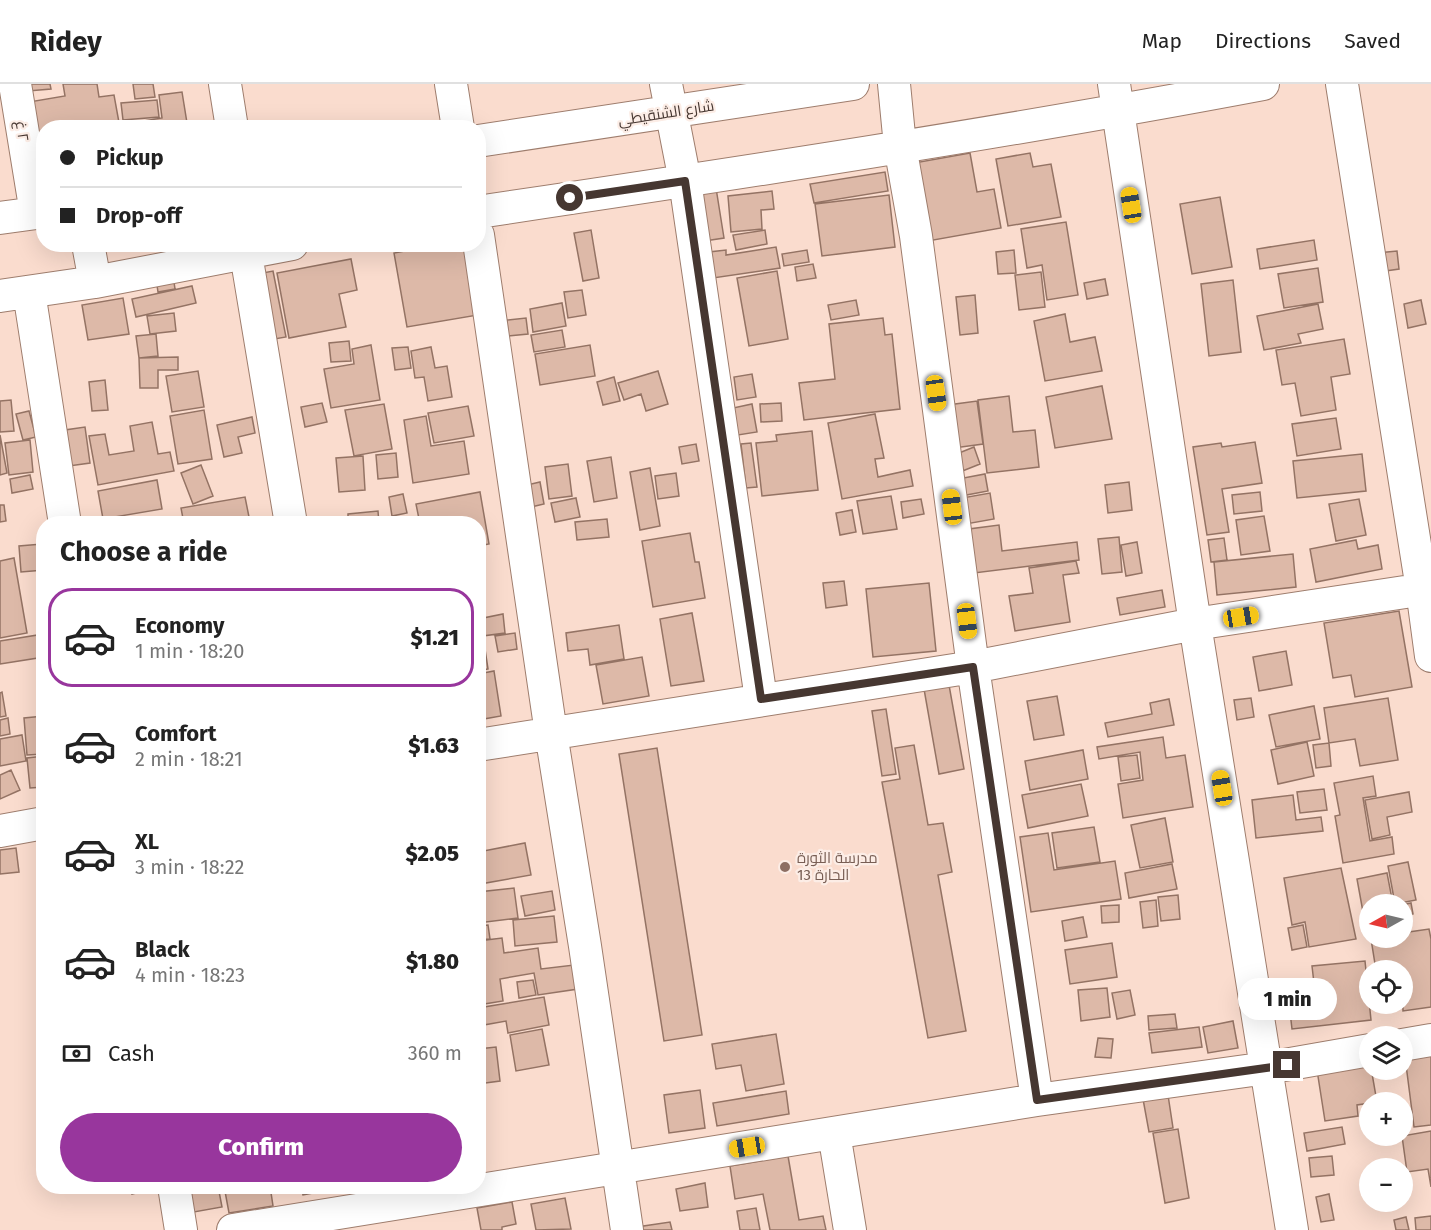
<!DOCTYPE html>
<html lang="en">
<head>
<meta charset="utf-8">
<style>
	body { margin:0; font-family:"Fira Sans",Cairo,sans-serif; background:#f2f2f2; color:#222; height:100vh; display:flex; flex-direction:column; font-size:22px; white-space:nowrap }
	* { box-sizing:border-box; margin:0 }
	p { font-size:20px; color:#767676 }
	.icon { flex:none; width:33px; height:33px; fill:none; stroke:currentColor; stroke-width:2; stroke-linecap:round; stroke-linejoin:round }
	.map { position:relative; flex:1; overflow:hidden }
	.side { position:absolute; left:36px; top:432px; width:450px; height:678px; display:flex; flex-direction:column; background:#fff; border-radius:24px; box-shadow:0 6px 24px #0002 }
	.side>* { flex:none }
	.top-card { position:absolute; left:36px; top:36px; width:450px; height:132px; border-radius:24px; box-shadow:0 6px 24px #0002; display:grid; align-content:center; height:132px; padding:0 24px; background:#fff }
	.needle { width:39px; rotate:262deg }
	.fabs { position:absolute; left:1359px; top:810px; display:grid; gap:12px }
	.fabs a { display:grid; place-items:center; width:54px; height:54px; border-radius:50%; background:#fff; box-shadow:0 6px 24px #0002; font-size:30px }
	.end { position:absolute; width:27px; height:27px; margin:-14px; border:8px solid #463731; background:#fff; box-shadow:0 0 0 3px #fff }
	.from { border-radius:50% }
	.bubble { position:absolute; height:42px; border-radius:21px; background:#fff; box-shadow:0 6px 24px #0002; font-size:20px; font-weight:800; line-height:42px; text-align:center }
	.car { position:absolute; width:18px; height:36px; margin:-18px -9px; border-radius:8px; box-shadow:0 0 4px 2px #0007; background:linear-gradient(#f5c518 24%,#345 0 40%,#f5c518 0 76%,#345 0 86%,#f5c518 0) }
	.top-card b { display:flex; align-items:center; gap:21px; height:57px; font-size:22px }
	.top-card b+b { border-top:2px solid #e0e0e0 }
	.top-card i { width:15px; height:15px; background:#222 }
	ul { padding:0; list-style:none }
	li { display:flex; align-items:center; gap:18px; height:99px; margin:0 12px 9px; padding:0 12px; border:3px solid transparent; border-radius:24px }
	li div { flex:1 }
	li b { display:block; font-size:22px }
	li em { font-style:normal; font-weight:800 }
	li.selected { border-color:#98369d }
	li>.icon { width:54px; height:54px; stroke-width:1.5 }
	h2 { padding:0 24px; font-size:27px; line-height:72px }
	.pay { display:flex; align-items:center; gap:15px; height:66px; padding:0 24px; font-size:22px }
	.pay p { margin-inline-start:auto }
	.primary-button { display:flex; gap:12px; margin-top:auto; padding:12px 24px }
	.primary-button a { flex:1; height:69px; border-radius:36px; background:#98369d; color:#fff; font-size:24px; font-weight:800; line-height:69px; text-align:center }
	header { display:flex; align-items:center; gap:36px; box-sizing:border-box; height:84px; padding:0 30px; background:#fff; border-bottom:2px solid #e0e0e0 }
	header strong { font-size:28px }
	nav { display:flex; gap:33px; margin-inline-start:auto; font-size:21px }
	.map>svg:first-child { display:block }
</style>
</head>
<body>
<header>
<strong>Ridey</strong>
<nav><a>Map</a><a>Directions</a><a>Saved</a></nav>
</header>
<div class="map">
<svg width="1431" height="1146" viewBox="0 0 1431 1146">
	<rect width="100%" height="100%" fill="#fadcce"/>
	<path fill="#ddb9a8" stroke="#947364" stroke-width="1.5" d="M28,0H50L51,5L28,7Z
		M63,0H97L99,13L114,11L120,44H44V59L30,61L23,19L65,12Z
		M133,0H153L155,13L135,15Z
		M182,8L187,39L161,44H126V40L162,34L159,11Z
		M157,16L159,33L123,36L121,19Z
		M970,69L977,108L994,105L1001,144L928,157L914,79Z
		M1030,69L1033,83L1051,80L1061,133L1008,142L996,75Z
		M885,88L888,107L814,119L810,100Z
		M716,104L724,154L698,158L690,107Z
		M772,107L774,125L761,126L762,145L731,148L728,112Z
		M889,111L895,163L822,172L815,120Z
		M1220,113L1232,183L1192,190L1180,120Z
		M1066,138L1078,211L1047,216L1042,181L1027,184L1021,145Z
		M591,146L599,194L583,197L574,149Z
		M765,146L767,160L736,166L733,151Z
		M1314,156L1317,176L1260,185L1257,165Z
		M442,160H467L478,231L407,243L394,169Z
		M776,163L780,184L713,194L709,168L726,166V171Z
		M807,166L809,178L784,182L782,170Z
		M1014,166L1016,189L998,190L996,168Z
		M1397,167L1399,185L1379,188L1377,169Z
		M351,175L357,206L339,210L346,243L289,254L277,189Z
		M813,180L816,194L797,197L795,183Z
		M1318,184L1323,218L1284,224L1278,190Z
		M172,185L175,205L158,208L155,188Z
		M273,187L286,253L269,256L257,190Z
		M777,187L788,255L749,262L737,194Z
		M1041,188L1045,223L1019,226L1015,191Z
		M1105,195L1108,211L1087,215L1084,199Z
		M1233,196L1241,268L1209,272L1201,200Z
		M192,202L196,219L136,233L132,215Z
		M582,206L586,231L568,234L564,208Z
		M975,211L978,249L960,251L956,213Z
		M123,214L129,250L88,256L82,221Z
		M856,216L859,231L831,236L828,221Z
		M1421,216L1426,240L1408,244L1404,220Z
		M562,219L566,242L533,248L530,225Z
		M1318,220L1323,245L1298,250L1301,259L1264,266L1257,232Z
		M174,229L176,247L150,250L147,232Z
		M1065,230L1070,258L1095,253L1102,287L1045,297L1034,237Z
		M526,234L528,250L508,252L507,236Z
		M883,234L885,251L892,250L900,325L804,336L799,299L835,295L829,240Z
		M562,246L565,263L534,268L531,251Z
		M156,250L158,272L139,274L136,252Z
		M1344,255L1350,290L1331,293L1336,326L1301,332L1295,299L1282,301L1276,266Z
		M349,257L351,277L331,278L329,259Z
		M371,261L380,316L331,324L324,285L354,280L352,265Z
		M590,261L595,292L540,301L535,270Z
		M408,263L411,284L395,286L392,264Z
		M431,263L435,284L447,282L452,313L428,317L424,293L415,294L411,267Z
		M178,273V286H158V304H140L139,274Z
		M198,287L204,323L172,328L166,292Z
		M658,287L668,320L646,327L641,310L624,316L618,299Z
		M752,290L756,313L737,316L734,293Z
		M614,293L620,317L603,321L597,298Z
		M105,296L108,326L92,327L89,298Z
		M1102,302L1112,355L1055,364L1046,313Z
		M1009,312L1013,348L1035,346L1039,383L987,389L978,316Z
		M11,316L14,347L0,348V317Z
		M977,317L983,360L954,364L948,321Z
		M322,319L327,338L305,343L301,323Z
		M781,319L782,337L761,338L760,320Z
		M384,320L392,365L354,372L345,326Z
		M752,320L757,348L738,351L733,324Z
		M468,322L474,352L434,359L428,329Z
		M204,326L212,375L178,380L170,332Z
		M29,327L36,353L23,356L16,330Z
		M875,330L884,374L875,375L878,393L910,386L913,402L842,415L828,339Z
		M426,332L431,362L464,357L469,390L413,399L404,336Z
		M252,333L255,349L238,353L242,369L224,373L217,341Z
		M1336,334L1341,365L1297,372L1292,340Z
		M152,338L158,370L170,368L174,387L98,401L89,352L105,350L109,371L134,367L130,342Z
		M85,343L90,379L69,382L65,346Z
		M812,347L818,406L762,412L756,359L777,357L776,351Z
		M0,351L7,389L0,391Z
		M30,356L33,388L9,391L5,359Z
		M1255,358L1262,399L1222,405L1229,448L1207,451L1193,363L1221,359L1222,363Z
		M751,359L757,403L746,404L741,360Z
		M696,360L699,377L682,380L679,363Z
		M974,363L980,380L960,388L954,371Z
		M396,369L398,393L378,395L376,371Z
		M1362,370L1366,407L1297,414L1293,377Z
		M363,372L365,406L339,408L336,374Z
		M611,373L617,414L594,418L587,377Z
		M568,380L572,412L549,415L545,383Z
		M201,381L213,412L193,420L181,389Z
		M650,384L660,442L640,446L630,388Z
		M676,389L679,412L658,415L655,392Z
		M985,390L988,407L961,412L958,395Z
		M30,391L33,405L12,409L10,395Z
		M157,396L162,425L103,435L98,407Z
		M540,398L544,420L531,423L527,401Z
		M1129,398L1132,426L1108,429L1105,401Z
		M480,408L489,460L478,462V440H420L416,420Z
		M1260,408L1262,427L1234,430L1232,411Z
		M990,409L994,435L966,440L962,414Z
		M403,410L407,429L392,432L389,413Z
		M891,412L897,445L863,450L857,417Z
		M245,413L249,433L210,440H184L181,424Z
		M576,414L580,433L555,438L551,419Z
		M921,415L924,430L903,434L901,418Z
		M1359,415L1366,451L1336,457L1329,420Z
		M0,421H4L6,437L0,438Z
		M852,426L856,448L840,451L836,429Z
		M378,427L379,440H348V430Z
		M1264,432L1270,467L1241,471L1236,436Z
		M607,435L609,453L577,456L575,438Z
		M999,441L1002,467L1077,458L1079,476L974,489L969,445Z
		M690,449L695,478H699L705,514L653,523L642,457Z
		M1119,453L1122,488L1102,490L1098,455Z
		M1224,454L1227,476L1211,478L1208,456Z
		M1356,456L1358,465L1378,461L1382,485L1316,498L1310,465Z
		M1137,458L1142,489L1126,492L1121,461Z
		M42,460L44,486L21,488L19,462Z
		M1293,470L1296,503L1217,511L1214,478Z
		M14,474L27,549L0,554V477Z
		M1076,477L1079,489L1063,491L1070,538L1015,547L1009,512L1033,509L1029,484Z
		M844,497L847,521L826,524L823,499Z
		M929,499L936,567L873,573L866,505Z
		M1162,506L1165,523L1120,531L1117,514Z
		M479,511L483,534L503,530L505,549L483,552L488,585L478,587Z
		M1399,527L1412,603L1355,613L1351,591L1333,594L1324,539Z
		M692,529L704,597L671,602L660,535Z
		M619,541L624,575L590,581L588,565L568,567L566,549Z
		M515,549L517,565L498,568L495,552Z
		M44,550V573L0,580V557Z
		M1286,567L1292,601L1259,607L1253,573Z
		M642,573L649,612L603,620L596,581Z
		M494,587L501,632L478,636V590Z
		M949,601L964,685L939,690L924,605Z
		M2,608L6,632L0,633V609Z
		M1057,612L1064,651L1034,656L1027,617Z
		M1251,614L1254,633L1237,636L1234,616Z
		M1388,614L1398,676L1360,682L1355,655L1329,659L1324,624Z
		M1169,615L1174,641L1108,653L1105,639L1152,630L1150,619Z
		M1314,622L1320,655L1276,663L1269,631Z
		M886,625L896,690L882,692L872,627Z
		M44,632V670L27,671L24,634Z
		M8,634L10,650L0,652V636Z
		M22,651L26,677L0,682V655Z
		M1163,653L1166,674L1185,671L1193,723L1123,734L1118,700L1143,696L1140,668L1099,675L1097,663Z
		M1307,658L1314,692L1278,700L1271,666Z
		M1329,659L1331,682L1316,684L1313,661Z
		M914,661L928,741L943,739L952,788L938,791L966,947L928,954L882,698L900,695L895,664Z
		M657,664L702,951L664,957L619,670Z
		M1083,666L1088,695L1030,706L1025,677Z
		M1137,671L1140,694L1121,697L1118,673Z
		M44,672V703L30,704L27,674Z
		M11,686L20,706L0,715V691Z
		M1373,692L1376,712L1363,714L1370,757L1392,753L1394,770L1343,779L1335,732L1340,731L1334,699Z
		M1081,700L1088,732L1028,744L1022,711Z
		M1324,705L1327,726L1300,729L1297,708Z
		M1409,708L1412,728L1387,733L1390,751L1372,755L1365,716Z
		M1293,711L1296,736L1321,733L1323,747L1256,754L1252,716Z
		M1165,734L1173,778L1140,784L1131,741Z
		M1094,743L1100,778L1057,784L1052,749Z
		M1048,749L1054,786L1115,777L1121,815L1031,828L1020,753Z
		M525,759L531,791L480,800L478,768Z
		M16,764L19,788L0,790V766Z
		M1408,778L1416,816L1395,820L1388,782Z
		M1172,780L1177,805L1129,814L1125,789Z
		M1341,784L1356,855L1309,863L1305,838L1292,841L1284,794Z
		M1387,789L1393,820H1370V838L1365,839L1357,795Z
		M514,804L518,834L478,839V808Z
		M552,807L555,826L525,832L521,812Z
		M1178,811L1180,835L1161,837L1158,813Z
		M1156,816L1158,842L1143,844L1140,818Z
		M1411,819L1413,830L1402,832V821Z
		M1119,821V838L1102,839L1101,822Z
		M554,832L557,858L515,862L513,836Z
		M1083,833L1087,853L1065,857L1062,837Z
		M488,841L490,855L478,856V842Z
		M1303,841L1307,863L1292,866L1288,844Z
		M1429,845L1431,855V923L1403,927L1402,886H1376L1371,855L1402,854V849Z
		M502,854L504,869L538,864L541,885L574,881L578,905L538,911L534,889L500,895L503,917L478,921V857Z
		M1112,859L1117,893L1070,900L1065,866Z
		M1365,877L1371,936L1292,945L1290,928L1317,925L1312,882Z
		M533,896L536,911L519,914L517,898Z
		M1107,904L1110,933L1081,937L1078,906Z
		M1130,906L1135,931L1117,935L1112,909Z
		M544,913L549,941L508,949L506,937L478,942V924Z
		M1175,930L1177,944L1149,946L1148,932Z
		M1233,937L1238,964L1208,969L1203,943Z
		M1199,943L1202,963L1152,969L1149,949Z
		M542,945L549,981L516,987L510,951Z
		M776,950L784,1000L746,1007L741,981L716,985L712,960Z
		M1098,954L1113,955L1111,974L1095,973Z
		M496,963L500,997L478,1000V965Z
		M1431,970V1041L1414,1043L1405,973Z
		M1370,978L1377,1018L1357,1021L1358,1032L1325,1037L1317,986Z
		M700,1006L705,1044L669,1049L664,1011Z
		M786,1007L789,1030L717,1042L713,1019Z
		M478,1009L484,1042L478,1043Z
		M1168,1011L1173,1044L1149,1048L1143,1015Z
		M1398,1014L1399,1018H1383V1017Z
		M1342,1043L1345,1060L1307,1067L1304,1049Z
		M1178,1045L1189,1114L1165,1119L1153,1049Z
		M1431,1047V1103L1428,1085L1407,1088L1402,1052Z
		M788,1072L799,1136L823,1132L826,1146H770L763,1110L735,1115L730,1082Z
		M1332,1072L1334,1091L1311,1093L1309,1074Z
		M705,1099L708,1123L680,1127L676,1105Z
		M131,1102H147L148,1106L132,1110Z
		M189,1102H218L222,1123L194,1128Z
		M224,1102H270L273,1122L229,1129Z
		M301,1102H350L303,1111Z
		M1329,1110L1334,1136L1321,1138L1316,1113Z
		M565,1114L571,1145L536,1146L531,1120Z
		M512,1118L516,1140L502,1143V1146H481L477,1124Z
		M756,1124L760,1146H740L737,1127Z
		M1431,1132V1146H1416L1415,1134Z
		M1406,1133L1409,1146H1396L1394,1136Z
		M670,1138L672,1146H637V1143Z"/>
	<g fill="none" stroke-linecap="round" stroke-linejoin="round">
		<g stroke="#9e7d6d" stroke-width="34">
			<path id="minor" d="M15,0L36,129
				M225,0L232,44
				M451,0L458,44
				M666,0L685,97L761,615
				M894,0L900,62L916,152L973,583L1037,1016
				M1114,0L1195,540L1292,1146
				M1342,0L1422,505L1431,572
				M478,57L853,0
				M478,128C740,89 1003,49 1263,0
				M0,134L44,128
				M478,151L551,649L585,862L627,1146
				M88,160L95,198
				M246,170L291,440
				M29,208L65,440
				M0,212L95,198L292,160
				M478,661L973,583L1195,540L1431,504
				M0,747L44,739
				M1402,961L1431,956
				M834,1049L850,1146
				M174,1102L181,1146
				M233,1146L1037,1016L1267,984L1370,966"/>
		</g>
		<use href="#minor" stroke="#fff" stroke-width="32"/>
	</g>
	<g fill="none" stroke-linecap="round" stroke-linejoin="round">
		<path stroke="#463731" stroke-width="8" d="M570,114L685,97L761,615L973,583L1037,1016L1287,981"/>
	</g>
	<circle fill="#8d6e63" stroke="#fcede6" stroke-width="2" cx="785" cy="783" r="6"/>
	<g text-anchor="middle" stroke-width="4.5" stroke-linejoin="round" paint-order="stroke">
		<g font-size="15" fill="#463731" stroke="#fcede6">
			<text transform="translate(666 29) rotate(-9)" y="5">شارع الشنقيطي</text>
			<text transform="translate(22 47) rotate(81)" y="5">٢ غ</text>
		</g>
		<g font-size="15" fill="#785e54" stroke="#fcede6" text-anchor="start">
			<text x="797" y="779">مدرسة الثورة<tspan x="797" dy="17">الحارة 13</tspan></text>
		</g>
	</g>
</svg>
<div class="fabs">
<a><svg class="needle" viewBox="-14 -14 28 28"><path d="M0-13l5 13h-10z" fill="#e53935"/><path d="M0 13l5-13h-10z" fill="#767676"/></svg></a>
<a><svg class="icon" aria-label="locate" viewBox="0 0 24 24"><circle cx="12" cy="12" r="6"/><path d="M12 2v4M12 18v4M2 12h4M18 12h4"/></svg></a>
<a><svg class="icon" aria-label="layers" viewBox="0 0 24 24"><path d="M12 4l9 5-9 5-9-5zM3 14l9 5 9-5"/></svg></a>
<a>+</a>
<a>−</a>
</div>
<i class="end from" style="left:570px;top:114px"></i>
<i class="end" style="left:1287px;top:981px"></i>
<div class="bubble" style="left:1238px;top:894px;width:99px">1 min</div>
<i class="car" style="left:1131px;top:121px;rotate:351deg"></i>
<i class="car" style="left:936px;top:309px;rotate:172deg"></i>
<i class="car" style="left:952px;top:423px;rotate:353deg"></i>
<i class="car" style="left:1241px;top:533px;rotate:81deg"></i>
<i class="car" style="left:967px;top:537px;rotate:173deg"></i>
<i class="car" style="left:1222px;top:704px;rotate:351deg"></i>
<i class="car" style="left:747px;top:1063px;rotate:261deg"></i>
<div class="top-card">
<b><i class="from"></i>Pickup</b>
<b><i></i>Drop-off</b>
</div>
<section class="side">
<h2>Choose a ride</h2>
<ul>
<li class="selected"><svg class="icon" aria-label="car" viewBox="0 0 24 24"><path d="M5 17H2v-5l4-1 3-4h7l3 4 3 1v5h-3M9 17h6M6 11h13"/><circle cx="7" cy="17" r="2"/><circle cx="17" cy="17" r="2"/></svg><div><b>Economy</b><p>1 min · 18:20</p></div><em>$1.21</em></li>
<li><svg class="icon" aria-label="car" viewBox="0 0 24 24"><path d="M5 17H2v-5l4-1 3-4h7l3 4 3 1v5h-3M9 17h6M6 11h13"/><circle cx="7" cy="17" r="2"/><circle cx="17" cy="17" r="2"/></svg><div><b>Comfort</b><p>2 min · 18:21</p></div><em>$1.63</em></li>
<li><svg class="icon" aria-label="car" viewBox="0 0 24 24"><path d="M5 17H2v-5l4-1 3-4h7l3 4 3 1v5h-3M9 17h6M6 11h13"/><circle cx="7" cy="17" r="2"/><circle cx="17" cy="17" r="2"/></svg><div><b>XL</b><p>3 min · 18:22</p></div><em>$2.05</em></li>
<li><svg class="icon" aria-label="car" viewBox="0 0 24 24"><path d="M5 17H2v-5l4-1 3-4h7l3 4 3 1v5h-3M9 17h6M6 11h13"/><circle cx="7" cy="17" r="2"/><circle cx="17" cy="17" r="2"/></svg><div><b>Black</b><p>4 min · 18:23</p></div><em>$1.80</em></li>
</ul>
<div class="pay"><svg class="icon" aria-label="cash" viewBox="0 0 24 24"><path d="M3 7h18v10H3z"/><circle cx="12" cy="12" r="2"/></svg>Cash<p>360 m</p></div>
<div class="primary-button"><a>Confirm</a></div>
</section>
</div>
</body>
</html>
